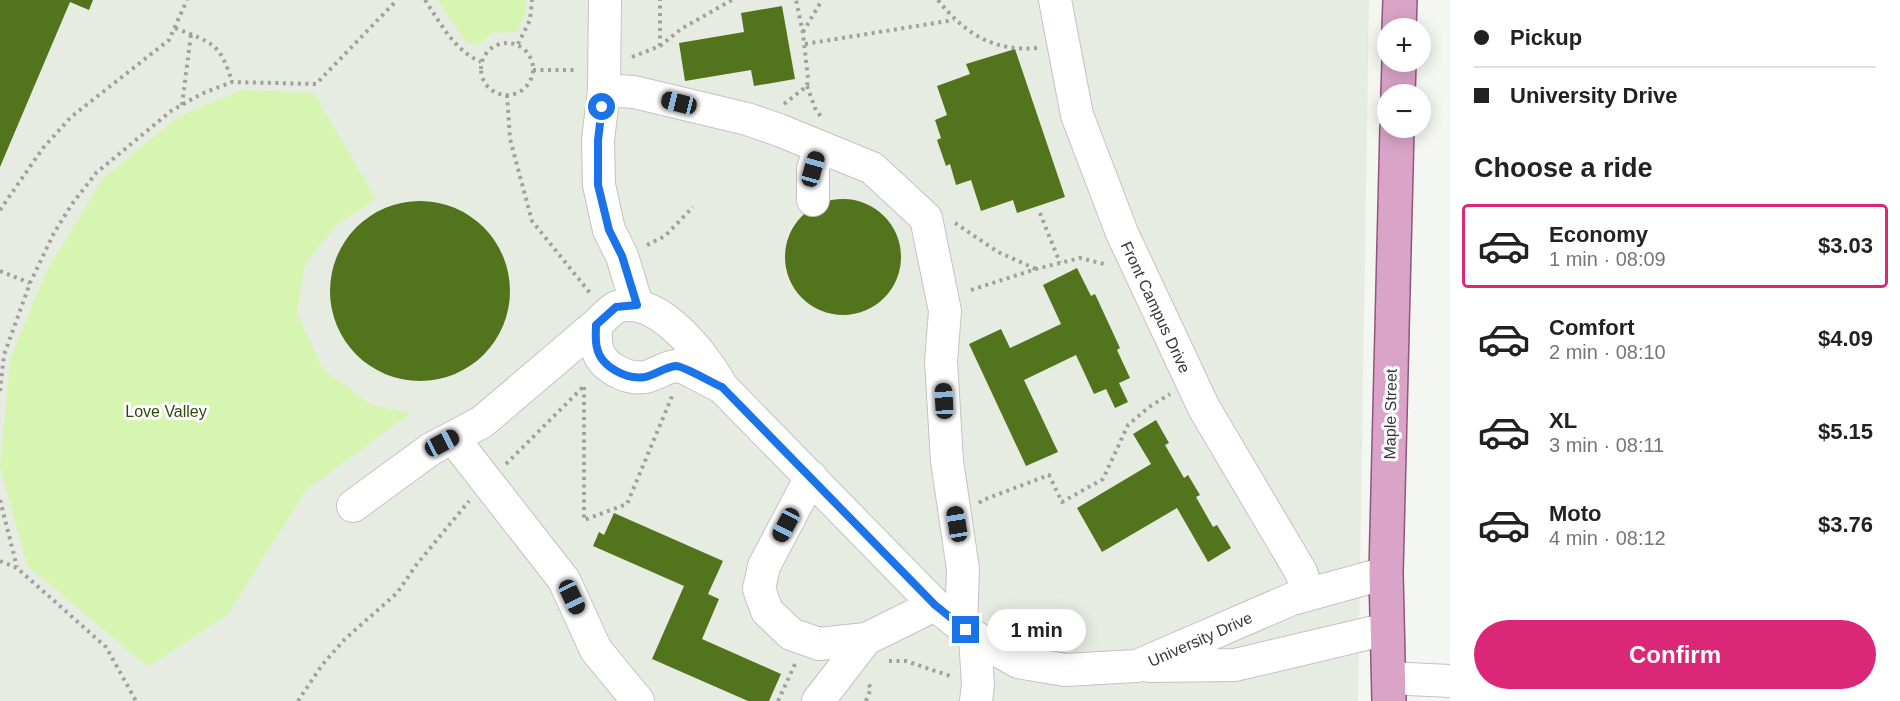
<!DOCTYPE html>
<html lang="en">
<head>
<meta charset="utf-8">
<style>
	body { margin:0; font-family:Arial,sans-serif; background:#f2f2f2; color:#222; height:100vh; display:flex; flex-direction:column; font-size:22px; white-space:nowrap }
	* { box-sizing:border-box; margin:0 }
	p { font-size:20px; color:#767676 }
	.icon { flex:none; width:33px; height:33px; fill:none; stroke:currentColor; stroke-width:2; stroke-linecap:round; stroke-linejoin:round }
	.map { position:relative; flex:1; overflow:hidden }
	.sheet { display:flex; flex-direction:column; background:#fff; width:450px }
	.sheet>* { flex:none }
	.guide { display:grid; align-content:center; height:132px; padding:0 24px; background:#fff }
	.fabs { position:absolute; left:1377px; top:18px; display:grid; gap:12px }
	.fabs a { display:grid; place-items:center; width:54px; height:54px; border-radius:50%; background:#fff; box-shadow:0 3px 15px #0003; font-size:30px }
	.end { position:absolute; width:27px; height:27px; margin:-14px; border:8px solid #1a73e8; background:#fff; box-shadow:0 0 0 3px #fff }
	.from { border-radius:50% }
	.bubble { position:absolute; height:42px; border-radius:21px; background:#fff; box-shadow:0 3px 15px #0003; font-size:20px; font-weight:600; line-height:42px; text-align:center }
	.car { position:absolute; width:18px; height:36px; margin:-18px -9px; border-radius:8px; box-shadow:0 0 4px 2px #0007; background:linear-gradient(#222 24%,#8ab4d8 0 40%,#222 0 76%,#8ab4d8 0 86%,#222 0) }
	.guide b { display:flex; align-items:center; gap:21px; height:57px; font-size:22px }
	.guide b+b { border-top:2px solid #e0e0e0 }
	.guide i { width:15px; height:15px; background:#222 }
	ul { padding:0; list-style:none }
	li { display:flex; align-items:center; gap:18px; height:84px; margin:0 12px 9px; padding:0 12px; border:3px solid transparent; border-radius:6px }
	li div { flex:1 }
	li b { display:block; font-size:22px }
	li em { font-style:normal; font-weight:600 }
	li.current { border-color:#db2777 }
	li>.icon { width:54px; height:54px; stroke-width:1.5 }
	h2 { padding:0 24px; font-size:27px; line-height:72px }
	.action { display:flex; gap:12px; margin-top:auto; padding:12px 24px }
	.action a { flex:1; height:69px; border-radius:36px; background:#db2777; color:#fff; font-size:24px; font-weight:600; line-height:69px; text-align:center }
	main { display:flex; flex:1; min-height:0 }
	.map>svg:first-child { display:block }
</style>
</head>
<body>
<main>
<div class="map">
<svg width="1450" height="701" viewBox="0 0 1450 701">
	<rect width="100%" height="100%" fill="#f4f6f2"/>
	<path fill="#e7ece2" d="M0,0H1369L1358,701H0Z"/>
	<path fill="#d5f5b1" d="M437,0H526L525,14L517,32L492,33L481,43H467Z
		M242,90L314,93L376,199L335,226L305,265L297,313L323,369L372,405L411,413L306,490L228,614L148,667L27,565L0,467L10,359L46,272L103,178L178,117Z"/>
	<path fill="#52741c" d="M0,0H93L89,10L70,2L0,167Z
		M782,6L795,79L754,86L751,70L685,81L679,43L744,32L741,13Z
		M1015,49L1065,197L1017,213L1013,200L981,211L971,180L956,185L950,164L946,166L937,140L941,138L935,120L947,115L937,86L970,74L966,64Z
		M785 257a58 58 0 1 1 116 0a58 58 0 1 1-116 0Z
		M330 291a90 90 0 1 1 180 0a90 90 0 1 1-180 0Z
		M1077,268L1091,296L1095,294L1120,348L1117,350L1130,378L1119,383L1128,402L1115,408L1106,389L1094,394L1076,355L1024,380L1058,452L1026,466L969,344L1001,329L1010,348L1061,324L1043,285Z
		M1156,420L1169,443L1165,445L1184,478L1188,475L1200,495L1196,497L1213,527L1217,525L1231,548L1208,562L1177,508L1102,552L1077,508L1151,464L1133,434Z
		M614,513L723,561L708,594L719,599L702,639L781,674L769,701H748L652,659L684,586L593,546L599,532L604,535Z"/>
	<g fill="none" stroke-linecap="round" stroke-linejoin="round">
		<g stroke="#c2c4c0" stroke-width="34">
			<path id="minor" d="M1055,0L1077,115L1122,233L1204,408L1301,572L1308,593
				M604,90L605,0
				M813,200V169L820,147
				M637,305L622,256L609,230L599,185L598,140L604,90L634,92L747,119L779,130L872,168L926,218L945,311L941,361L947,461L963,569L961,626
				M722,387C712,383 684,366 676,366C665,367 655,375 645,377C627,380 601,367 597,348C595,341 596,332 596,325C602,320 610,310 617,307C657,293 706,357 722,387L935,605L975,637L1018,662L1065,670L1137,666L1292,599L1386,573
				M453,438L564,580L596,650L638,701
				M811,477L764,566L759,589L767,611L791,634L819,644L866,639L935,605
				M353,506L431,449L482,422L596,325
				M975,637L978,685L976,701
				M1150,666L1235,665L1387,629
				M1388,678L1450,681
				M818,701L866,639"/>
		</g>
		<g stroke="#8f577c" stroke-width="36">
			<path id="major" d="M1399,28L1400,0
				M1398,94L1399,62
				M1389,701L1386,573L1397,128"/>
		</g>
		<path stroke="#a0a19f" stroke-width="4" stroke-dasharray="3 4.5" stroke-linecap="butt" d="M425,0C441,24 454,50 481,62
			M938,0C965,34 994,52 1038,48
			M175,28C212,43 220,42 232,82
			M803,32L822,0
			M481 69a26 26 0 1 1 52 0a26 26 0 1 1-52 0Z
			M518,44L530,20L532,0
			M805,44L954,20
			M660,46V0
			M632,57L660,46L681,29L732,0
			M533,70H578
			M807,86L815,108L821,117
			M507,95L510,139L532,221L590,293
			M784,104L807,86L808,79L803,33L796,0
			M182,105L191,34
			M0,210L43,148L71,117L169,40L187,0
			M1040,213L1060,263
			M955,223L998,252L1036,269
			M647,245L665,236L693,207
			M0,271L30,283
			M971,290L1036,269L1080,258L1108,265
			M584,387V520L627,504L673,394
			M0,391L4,355L30,283L54,233L72,204L96,173L171,111L201,94L232,82L316,84L397,0
			M506,464L584,386
			M0,500L17,567
			M979,503L983,500L1049,475L1062,502L1103,479L1128,425L1149,407L1170,394
			M0,561L17,568L106,647L136,701
			M889,661H906L950,676
			M298,701L322,665L345,639L397,593L417,564L469,501
			M778,701L795,664
			M866,701L871,688L867,682"/>
		<use href="#minor" stroke="#fff" stroke-width="32"/>
		<use href="#major" stroke="#d9a4c7" stroke-width="33"/>
	</g>
	<g fill="none" stroke-linecap="round" stroke-linejoin="round">
		<path stroke="#1a73e8" stroke-width="8" d="M602,107L598,140V185L609,230L622,256L637,305L616,307L596,325C596,332 595,341 597,348C601,367 627,380 645,377C655,375 665,367 676,366C684,366 712,383 722,387L935,605L966,630"/>
	</g>
	<g text-anchor="middle" stroke-width="6" stroke-linejoin="round" paint-order="stroke">
		<g font-size="16" fill="#363736" stroke="#fff">
			<text transform="translate(1156 307) rotate(65)" y="6">Front Campus Drive</text>
			<text transform="translate(1390 414) rotate(-89)" y="6">Maple Street</text>
			<text transform="translate(1200 639) rotate(-24)" y="6">University Drive</text>
		</g>
		<g font-size="16" fill="#304808" stroke="#fff">
			<text x="166" y="417">Love Valley</text>
		</g>
	</g>
</svg>
<div class="fabs">
<a>+</a>
<a>−</a>
</div>
<i class="end from" style="left:602px;top:107px"></i>
<i class="end" style="left:966px;top:630px"></i>
<div class="bubble" style="left:987px;top:609px;width:99px">1 min</div>
<i class="car" style="left:679px;top:103px;rotate:284deg"></i>
<i class="car" style="left:813px;top:169px;rotate:16deg"></i>
<i class="car" style="left:944px;top:401px;rotate:357deg"></i>
<i class="car" style="left:442px;top:443px;rotate:62deg"></i>
<i class="car" style="left:957px;top:524px;rotate:351deg"></i>
<i class="car" style="left:786px;top:525px;rotate:208deg"></i>
<i class="car" style="left:572px;top:597px;rotate:155deg"></i>
</div>
<section class="sheet">
<div class="guide">
<b><i class="from"></i>Pickup</b>
<b><i></i>University Drive</b>
</div>
<h2>Choose a ride</h2>
<ul>
<li class="current"><svg class="icon" aria-label="car" viewBox="0 0 24 24"><path d="M5 17H2v-5l4-1 3-4h7l3 4 3 1v5h-3M9 17h6M6 11h13"/><circle cx="7" cy="17" r="2"/><circle cx="17" cy="17" r="2"/></svg><div><b>Economy</b><p>1 min · 08:09</p></div><em>$3.03</em></li>
<li><svg class="icon" aria-label="car" viewBox="0 0 24 24"><path d="M5 17H2v-5l4-1 3-4h7l3 4 3 1v5h-3M9 17h6M6 11h13"/><circle cx="7" cy="17" r="2"/><circle cx="17" cy="17" r="2"/></svg><div><b>Comfort</b><p>2 min · 08:10</p></div><em>$4.09</em></li>
<li><svg class="icon" aria-label="car" viewBox="0 0 24 24"><path d="M5 17H2v-5l4-1 3-4h7l3 4 3 1v5h-3M9 17h6M6 11h13"/><circle cx="7" cy="17" r="2"/><circle cx="17" cy="17" r="2"/></svg><div><b>XL</b><p>3 min · 08:11</p></div><em>$5.15</em></li>
<li><svg class="icon" aria-label="car" viewBox="0 0 24 24"><path d="M5 17H2v-5l4-1 3-4h7l3 4 3 1v5h-3M9 17h6M6 11h13"/><circle cx="7" cy="17" r="2"/><circle cx="17" cy="17" r="2"/></svg><div><b>Moto</b><p>4 min · 08:12</p></div><em>$3.76</em></li>
</ul>
<div class="action"><a>Confirm</a></div>
</section>
</main>
</body>
</html>
